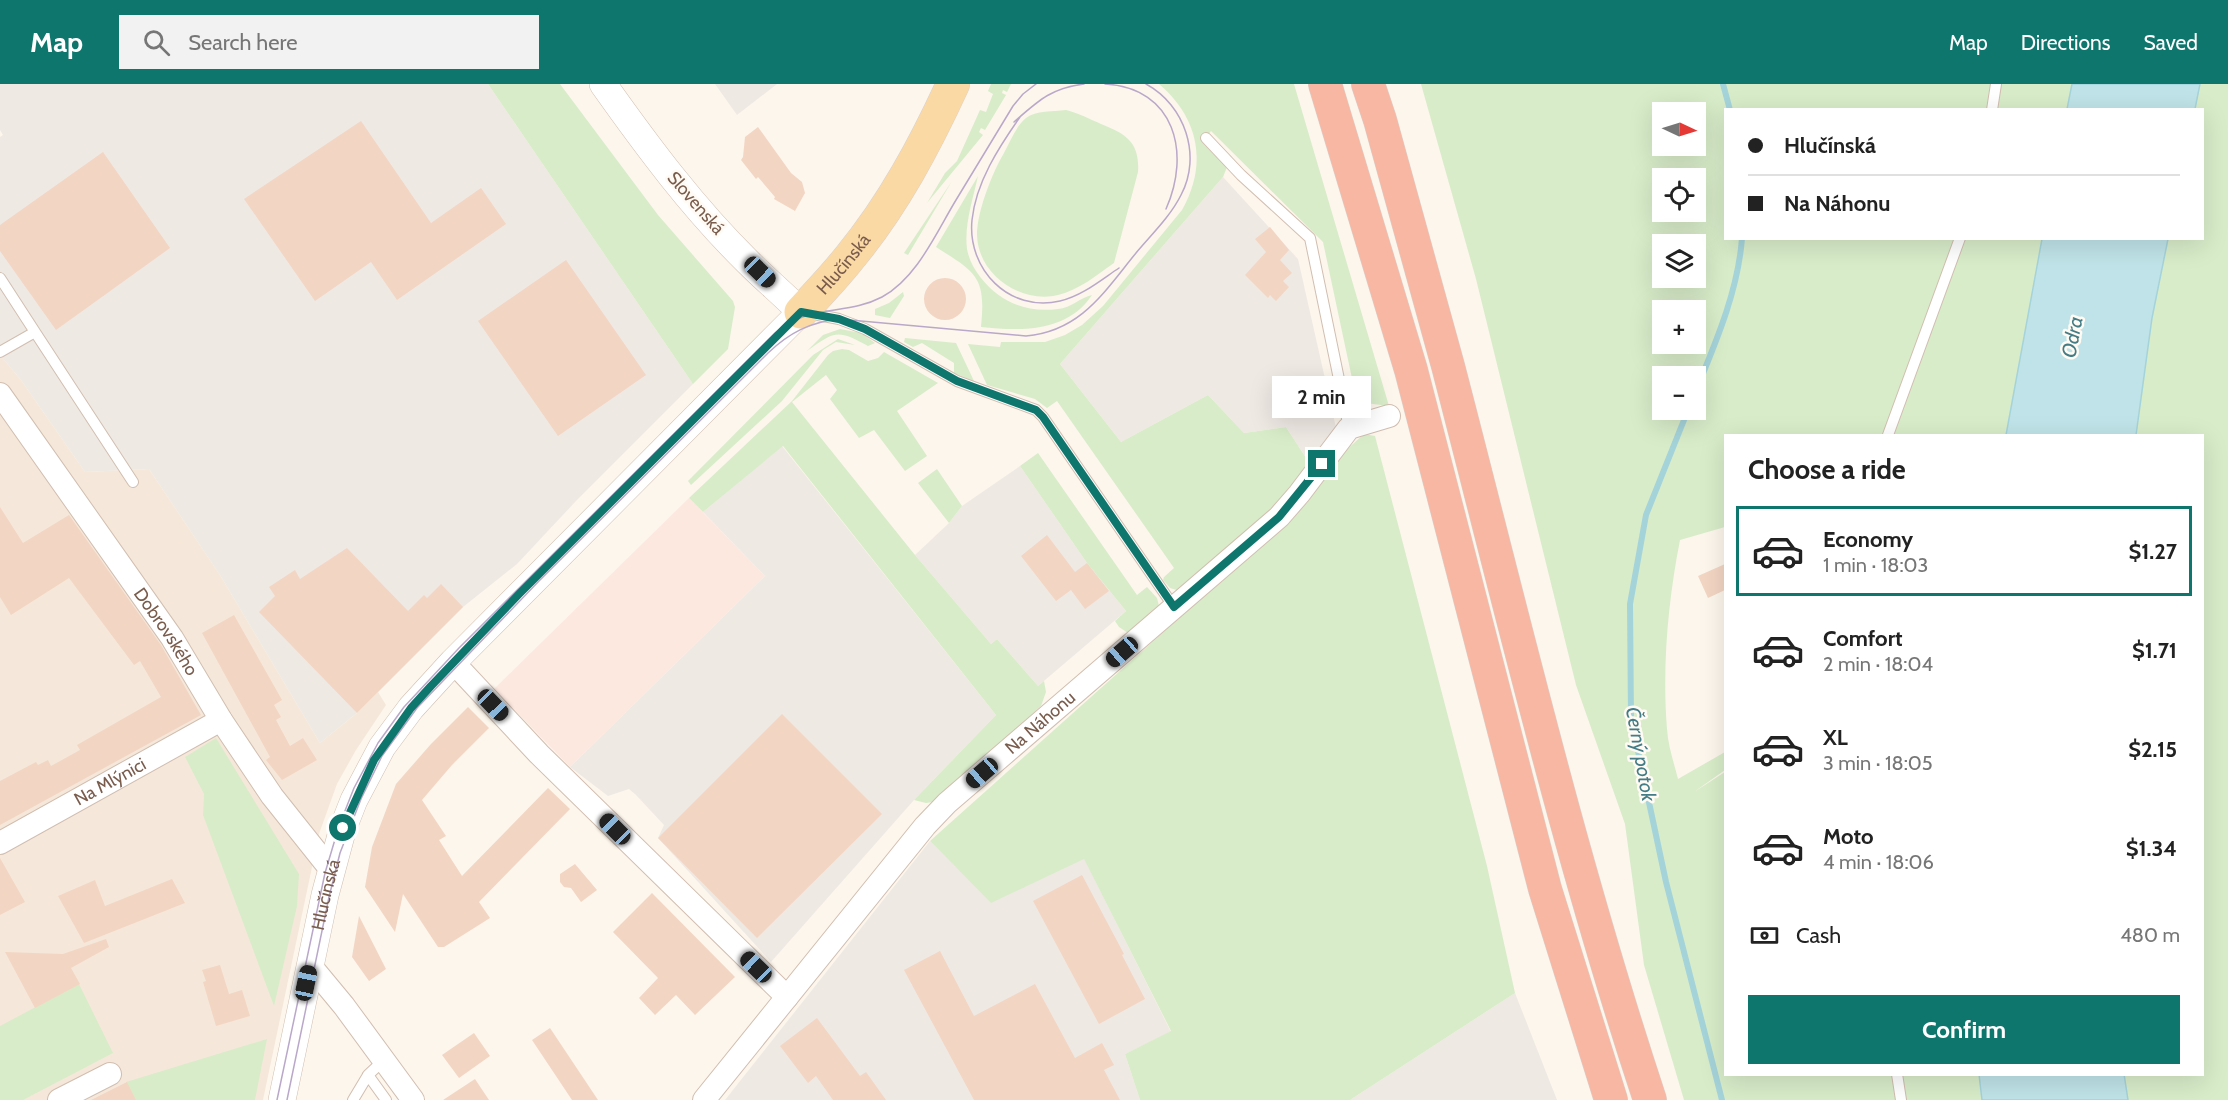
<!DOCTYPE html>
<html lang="en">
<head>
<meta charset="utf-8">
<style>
	body { margin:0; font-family:Cabin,sans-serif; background:#f2f2f2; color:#222; height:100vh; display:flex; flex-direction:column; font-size:22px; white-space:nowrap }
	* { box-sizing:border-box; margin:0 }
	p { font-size:20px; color:#767676 }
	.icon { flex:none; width:33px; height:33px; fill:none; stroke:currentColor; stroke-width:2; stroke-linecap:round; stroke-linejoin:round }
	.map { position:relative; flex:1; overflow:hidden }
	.sheet { position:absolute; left:1724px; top:350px; width:480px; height:642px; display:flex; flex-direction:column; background:#fff; border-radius:0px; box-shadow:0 6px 24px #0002 }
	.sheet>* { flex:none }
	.banner { position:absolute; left:1724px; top:24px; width:480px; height:132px; border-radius:0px; box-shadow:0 6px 24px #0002; display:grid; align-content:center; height:132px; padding:0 24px; background:#fff }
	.needle { width:39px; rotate:94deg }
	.fabs { position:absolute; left:1652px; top:18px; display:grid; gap:12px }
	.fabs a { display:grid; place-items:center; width:54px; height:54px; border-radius:0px; background:#fff; box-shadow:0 6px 24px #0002; font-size:30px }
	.end { position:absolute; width:27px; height:27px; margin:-14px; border:8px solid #0f766e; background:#fff; box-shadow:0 0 0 3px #fff }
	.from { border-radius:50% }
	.bubble { position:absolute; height:42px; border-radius:0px; background:#fff; box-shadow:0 6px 24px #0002; font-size:20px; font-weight:700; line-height:42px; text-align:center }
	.car { position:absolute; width:18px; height:36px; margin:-18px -9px; border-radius:8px; box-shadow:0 0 4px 2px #0007; background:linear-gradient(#222 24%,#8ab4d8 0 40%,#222 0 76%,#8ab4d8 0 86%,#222 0) }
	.banner b { display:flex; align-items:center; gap:21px; height:57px; font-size:22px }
	.banner b+b { border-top:2px solid #e0e0e0 }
	.banner i { width:15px; height:15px; background:#222 }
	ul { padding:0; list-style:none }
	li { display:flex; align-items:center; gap:18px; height:90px; margin:0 12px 9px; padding:0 12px; border:3px solid transparent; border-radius:0px }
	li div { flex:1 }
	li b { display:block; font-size:22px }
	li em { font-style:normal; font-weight:700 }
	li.selected { border-color:#0f766e }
	li>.icon { width:54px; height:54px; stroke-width:1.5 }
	h2 { padding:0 24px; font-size:27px; line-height:72px }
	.pay { display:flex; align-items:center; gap:15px; height:66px; padding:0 24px; font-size:22px }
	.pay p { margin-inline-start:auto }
	.button { display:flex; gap:12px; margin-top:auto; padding:12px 24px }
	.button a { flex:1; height:69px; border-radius:0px; background:#0f766e; color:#fff; font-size:24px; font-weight:700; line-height:69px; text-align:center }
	header { display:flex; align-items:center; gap:36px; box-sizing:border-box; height:84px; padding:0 30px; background:#0f766e; color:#fff }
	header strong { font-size:28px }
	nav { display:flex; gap:33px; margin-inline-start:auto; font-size:21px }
	.search { width:420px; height:54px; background:#f2f2f2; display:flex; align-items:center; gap:15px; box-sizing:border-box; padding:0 21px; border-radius:0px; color:#767676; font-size:22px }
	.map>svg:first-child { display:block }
</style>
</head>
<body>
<header>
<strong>Map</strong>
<div class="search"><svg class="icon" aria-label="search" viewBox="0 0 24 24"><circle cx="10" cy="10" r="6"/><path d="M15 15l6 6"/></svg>Search here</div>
<nav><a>Map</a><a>Directions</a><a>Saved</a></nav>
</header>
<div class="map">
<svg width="2228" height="1016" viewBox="0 0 2228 1016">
	<rect width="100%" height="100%" fill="#fdf6ec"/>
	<path fill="#f5e8da" d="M0,271L21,296L85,388L149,385L220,491L320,659L357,629L378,608L386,621L356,666L337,700L319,750L263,1016H0Z"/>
	<path fill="#fde8e0" d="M689,414L765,492L570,683L494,605Z"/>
	<path fill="#efe9e4" d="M0,0H488L693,300L576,417L517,480L463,523L357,629L320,659L220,491L149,385L85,388L21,296L0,271V53L3,51L0,46Z
		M715,0H777L737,31Z
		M1223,93L1298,175L1337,348L1308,377L1286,343L1244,349L1208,311L1121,358L1060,280Z
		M782,362L996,631L914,716L771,878L658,754L664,741L636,711L629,705L608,712L570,683L765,492L703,428Z
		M1020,382L1087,479L1126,527L1038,602L997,555L991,560L915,471L949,439L962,422Z
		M930,757L991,818L1084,774L1171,948L1125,970L1140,1016H725Z
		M1515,909L1557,1016H1350Z"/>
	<path fill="#d8ecc9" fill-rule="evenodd" d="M488,0H560L658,131L733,217L735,223L728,265L693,300Z
		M991,0H1011L1007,8L1003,6L1002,9L1006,11L985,46L981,44L979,48L983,51L927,119L945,89L957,77L980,26L986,28L993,10L988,7Z
		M1159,0H1294L1389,322L1357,318L1323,158L1211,47L1206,54L1227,83L1223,93L1060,280L1121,358L1208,311L1244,349L1286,343L1308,377L1292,406L1198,493L1180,507L1170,504L1163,496L1164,493L1174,484L1057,317L1047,324L1035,315L987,301L968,260L1000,263L1001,258H1045L1065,251L1082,241L1103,222L1182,126C1208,80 1199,34 1159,0Z
		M1421,0H2072L2067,25L1725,26V154L2042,155L2006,351H1725V443L1680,456C1668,517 1662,583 1667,645C1668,662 1674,679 1678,695L1725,668V686L1694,708L1725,688V990H1979L1982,1016H1684L1644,881L1625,740L1576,601L1476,195ZM1662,28H1695V62H1662ZM1662,94H1695V128H1662ZM1662,160H1695V194H1662ZM1662,226H1695V260H1662ZM1662,292H1695V326H1662Z
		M2200,0H2228V1016H2128L2124,990H2202V351H2136L2152,234L2168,155L2202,154V26L2195,25Z
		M1066,26C1078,29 1090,35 1101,40C1126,50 1140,58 1138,88L1114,179C1097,191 1079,206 1058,211C1021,220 978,191 977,151C977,128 992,89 1004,69C1010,58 1016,42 1026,34C1036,26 1053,28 1066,26Z
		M978,92C973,115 964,141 967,165C969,176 974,185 981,194C1001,219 1027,229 1058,225C1071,224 1081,213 1092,211C1067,249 1020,247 981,243C986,193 977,189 936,163Z
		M952,97L908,171L904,169Z
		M903,208L904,212L890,234L875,231V225L889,219Z
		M840,245L861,249L875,259L868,262C837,245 835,247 807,267L823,251Z
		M905,254L956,259L974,297L954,289V279L922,259L913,263L904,258Z
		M838,255L855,261L836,258L823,266L782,317L691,401L688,397L813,271Z
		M842,265L849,266L868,277L878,274L884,268L938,299L897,327L927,372L905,387L874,346L859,354L830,315L837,306L826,291L792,318L915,471L991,560L997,555L1038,602L1044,597L1046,608L1041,622L939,715L933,718L926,719L914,716L996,631L783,362L703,428L689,414L792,317L828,271L833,267Z
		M1364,350L1375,352L1487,782L1515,909L1350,1016H1140L1125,970L1171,947L1084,775L991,819L930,757L1301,425L1343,369Z
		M1038,369L1137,511L1147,503L1157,514L1159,522L1128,549L1119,543L1115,537L1126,527L1087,479L1020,382Z
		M937,385L962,422L949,439L918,399Z
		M216,654L299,790L297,822L274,922L203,731L204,710L185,673Z
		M79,900L113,969L23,1016H0V942Z
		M267,955L255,1016H135L126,998Z"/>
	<path fill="#bfe3e8" stroke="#a5d3da" stroke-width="1.5" d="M2072,0H2200L2195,25H2067Z
		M2042,155H2168L2152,234L2136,351H2006Z
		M1979,990H2124L2128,1016H1982Z"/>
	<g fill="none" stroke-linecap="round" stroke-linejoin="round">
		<path stroke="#a5d3da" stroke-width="6" d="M1723,0L1730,26
			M1695,309C1715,260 1738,208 1742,154
			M1688,326L1646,431L1630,520L1631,634L1666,798L1722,1016"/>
	</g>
	<path fill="#f3d5c3" d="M361,37L431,139L481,104L506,140L397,216L371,178L315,217L244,115Z
		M758,43L791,89L802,98L805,109L795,127L774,115L775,113L758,93L756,95L741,76L743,73L745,53Z
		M103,68L170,164L56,246L0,167V141Z
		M1270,143L1289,166L1280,176L1292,189L1283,197L1289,203L1276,217L1270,211L1268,214L1245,191L1266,168L1255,155Z
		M566,176L646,291L558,352L478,237Z
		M924 215a21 21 0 1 1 42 0a21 21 0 1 1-42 0Z
		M0,423L23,459L69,431L161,561L201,631L0,741V697L36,678L38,681L48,676L51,682L80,666L77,661L161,613L140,577L134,581L69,494L11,531L0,513Z
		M1047,451L1075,488L1087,479L1109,507L1085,525L1071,506L1056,517L1021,472Z
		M347,464L408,527L424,511L427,514L441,500L463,523L357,629L259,528L275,512L269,503L295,486L300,495Z
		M1725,480V506L1708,514L1698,492Z
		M234,531L282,616L274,621L281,633L276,636L290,662L303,654L317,676L282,696L266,676L270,673L202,549Z
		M468,623L489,644L452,681L422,716L446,752L439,756L462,792L548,704L570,725L479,818L490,834L444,863H438L403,810L395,848L365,803L372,763L396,700L431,660Z
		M782,630L882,730L757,854L658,754Z
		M0,774L25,818L0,831Z
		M575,780L597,806L581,818L571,804L564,803L560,798V790Z
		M1082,791L1124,870L1122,871L1145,915L1099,940L1033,817Z
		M172,795L185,819L84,859L58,812L95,796L105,822Z
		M652,809L735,893L695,931L676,911L655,931L639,914L658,894L613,848Z
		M359,832L386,885L369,897L352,873Z
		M106,855L109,863L71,884L80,900L35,924L5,868L63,870Z
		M940,867L974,932L1035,900L1075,974L1102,959L1114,981L1104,986L1120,1016H974L904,886Z
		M220,881L229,910L242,906L250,932L216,942L203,898L206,897L202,886Z
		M817,934L860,992L866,988L886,1016H833L816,992L808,999L780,962Z
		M550,944L598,1016H572L532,956Z
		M474,949L490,972L459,994L442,971Z
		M475,995L489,1016H443Z
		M127,998L136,1016H91Z"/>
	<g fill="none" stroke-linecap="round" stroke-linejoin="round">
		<g stroke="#d1beb0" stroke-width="12">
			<path id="service" d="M1992,26L1996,0
				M1206,54L1241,91L1310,154L1349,344
				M0,194L35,248
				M808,229L839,235L865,245L957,297L1036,326L1043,333L1174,523
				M0,268L35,248L133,398
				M1888,351L1960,154
				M384,976L368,991L386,1016
				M1897,990L1901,1016
				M353,1016L368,991"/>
		</g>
		<g stroke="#d1beb0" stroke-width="24">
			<g id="minor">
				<path id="s1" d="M0,310L172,554L221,636L272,712L331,786"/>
				<path d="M453,578L539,670L787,913"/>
				<path id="s2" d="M0,759L221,636"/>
				<path d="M310,881L344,922L413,1016"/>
				<path d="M59,1016L110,990"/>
				<path id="s3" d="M704,1016L925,742L947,719L1279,433L1299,410L1349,344L1389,332"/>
			</g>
		</g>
		<g stroke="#d1beb0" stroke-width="28">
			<g id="tertiary">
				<path id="s4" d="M282,1016L325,811L343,744L354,716L382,663L411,624L453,578L801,228C784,211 765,195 748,178C693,124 647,62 603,0"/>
			</g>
		</g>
		<g stroke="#dad1cd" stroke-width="34">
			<g id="primary">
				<path id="s5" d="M801,228C818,210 835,192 850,173C893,121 925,61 953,0"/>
			</g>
		</g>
		<g stroke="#dad1cd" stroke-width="34">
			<path id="motorway" d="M1325,0L1411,286L1545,805L1611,1016
				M1368,0L1380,36C1402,118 1426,200 1448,282C1512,528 1570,775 1650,1016"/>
		</g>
		<use href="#service" stroke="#fff" stroke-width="10"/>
		<use href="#minor" stroke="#fff" stroke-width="22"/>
		<use href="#tertiary" stroke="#fff" stroke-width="27"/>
		<use href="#primary" stroke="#fbd9a5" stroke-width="33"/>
		<use href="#motorway" stroke="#f7b7a3" stroke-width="33"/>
		<path stroke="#b9a8c9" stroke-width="1.5" d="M1105,0C1175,4 1191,69 1166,125
			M1020,33C999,63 976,98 972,136C967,185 1009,229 1060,217C1082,212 1101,196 1119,184
			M1014,38C1038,17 1051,4 1084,0
			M277,1016L325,789L339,742L354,704L378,659L404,623L459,564L775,249C810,219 846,232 882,213C917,194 936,149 956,116C975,85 994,53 1013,22L1023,10L1036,0
			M287,1016L329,813L340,769L361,715L382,672L417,624L539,497L768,269C789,249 810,238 839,235L1026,252C1081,247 1104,208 1136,169C1151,151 1170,133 1181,111C1202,72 1185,21 1146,0"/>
	</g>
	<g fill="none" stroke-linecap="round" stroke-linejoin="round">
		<path stroke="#0f766e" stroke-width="8" d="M343,744L374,676L411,624L431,602L520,509L801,228L839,235L865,245L957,297L1036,326L1043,333L1174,523L1279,433L1322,380"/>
	</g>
	<g text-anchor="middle" stroke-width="5" stroke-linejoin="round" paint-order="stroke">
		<g font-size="18" fill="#7a5c4d" stroke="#fffaf3">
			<text transform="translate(696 119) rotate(49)" y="6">Slovenská</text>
			<text dy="6" stroke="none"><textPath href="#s5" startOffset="64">Hlučínská</textPath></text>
			<text dy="6" stroke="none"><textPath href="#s1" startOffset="290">Dobrovského</textPath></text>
			<text dy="6" stroke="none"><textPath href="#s3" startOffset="507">Na Náhonu</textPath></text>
			<text dy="6" stroke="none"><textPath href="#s2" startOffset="126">Na Mlýnici</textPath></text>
			<text dy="6" stroke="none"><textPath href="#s4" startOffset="210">Hlučínská</textPath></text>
		</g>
		<g font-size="20" font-style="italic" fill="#437c86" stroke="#fffaf3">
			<text transform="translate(2072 253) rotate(-79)" y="7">Odra</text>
			<text transform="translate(1641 670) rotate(80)" y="7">Černý potok</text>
		</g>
	</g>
</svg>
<div class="fabs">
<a><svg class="needle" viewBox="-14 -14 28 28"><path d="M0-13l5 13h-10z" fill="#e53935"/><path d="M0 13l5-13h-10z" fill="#767676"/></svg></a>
<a><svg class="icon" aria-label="locate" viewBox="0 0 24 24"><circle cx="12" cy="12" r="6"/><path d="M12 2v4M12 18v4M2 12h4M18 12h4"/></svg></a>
<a><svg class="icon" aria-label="layers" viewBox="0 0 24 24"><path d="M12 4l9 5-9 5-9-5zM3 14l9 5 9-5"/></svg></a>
<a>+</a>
<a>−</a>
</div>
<i class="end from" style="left:343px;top:744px"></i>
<i class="end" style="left:1322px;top:380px"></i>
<div class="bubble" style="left:1272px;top:292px;width:99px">2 min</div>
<i class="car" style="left:760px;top:188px;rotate:134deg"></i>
<i class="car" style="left:1122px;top:568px;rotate:229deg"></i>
<i class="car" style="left:493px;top:621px;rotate:136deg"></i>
<i class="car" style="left:982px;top:689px;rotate:229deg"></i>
<i class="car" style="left:615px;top:745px;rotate:315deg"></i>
<i class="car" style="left:756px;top:883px;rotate:314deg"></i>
<i class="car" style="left:306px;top:899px;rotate:12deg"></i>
<div class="banner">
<b><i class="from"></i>Hlučínská</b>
<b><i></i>Na Náhonu</b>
</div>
<section class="sheet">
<h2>Choose a ride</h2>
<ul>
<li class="selected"><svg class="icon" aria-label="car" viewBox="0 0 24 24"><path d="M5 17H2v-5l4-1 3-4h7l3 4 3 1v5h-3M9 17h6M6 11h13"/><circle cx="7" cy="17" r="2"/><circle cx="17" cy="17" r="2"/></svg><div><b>Economy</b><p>1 min · 18:03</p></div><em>$1.27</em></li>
<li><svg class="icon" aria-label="car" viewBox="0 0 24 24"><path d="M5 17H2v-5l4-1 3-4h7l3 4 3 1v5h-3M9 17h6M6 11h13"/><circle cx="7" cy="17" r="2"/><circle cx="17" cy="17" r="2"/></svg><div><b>Comfort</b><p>2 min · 18:04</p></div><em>$1.71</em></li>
<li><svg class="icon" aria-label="car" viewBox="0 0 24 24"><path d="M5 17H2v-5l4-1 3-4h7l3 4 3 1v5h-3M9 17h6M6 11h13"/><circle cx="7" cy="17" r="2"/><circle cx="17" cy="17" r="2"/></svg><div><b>XL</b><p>3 min · 18:05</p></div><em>$2.15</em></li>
<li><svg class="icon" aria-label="car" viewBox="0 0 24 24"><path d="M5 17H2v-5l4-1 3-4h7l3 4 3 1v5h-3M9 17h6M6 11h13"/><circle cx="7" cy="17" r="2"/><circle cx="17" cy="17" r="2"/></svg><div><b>Moto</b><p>4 min · 18:06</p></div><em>$1.34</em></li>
</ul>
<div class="pay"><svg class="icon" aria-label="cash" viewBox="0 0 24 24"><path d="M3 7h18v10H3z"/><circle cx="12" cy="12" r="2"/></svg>Cash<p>480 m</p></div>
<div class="button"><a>Confirm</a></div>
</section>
</div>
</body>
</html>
